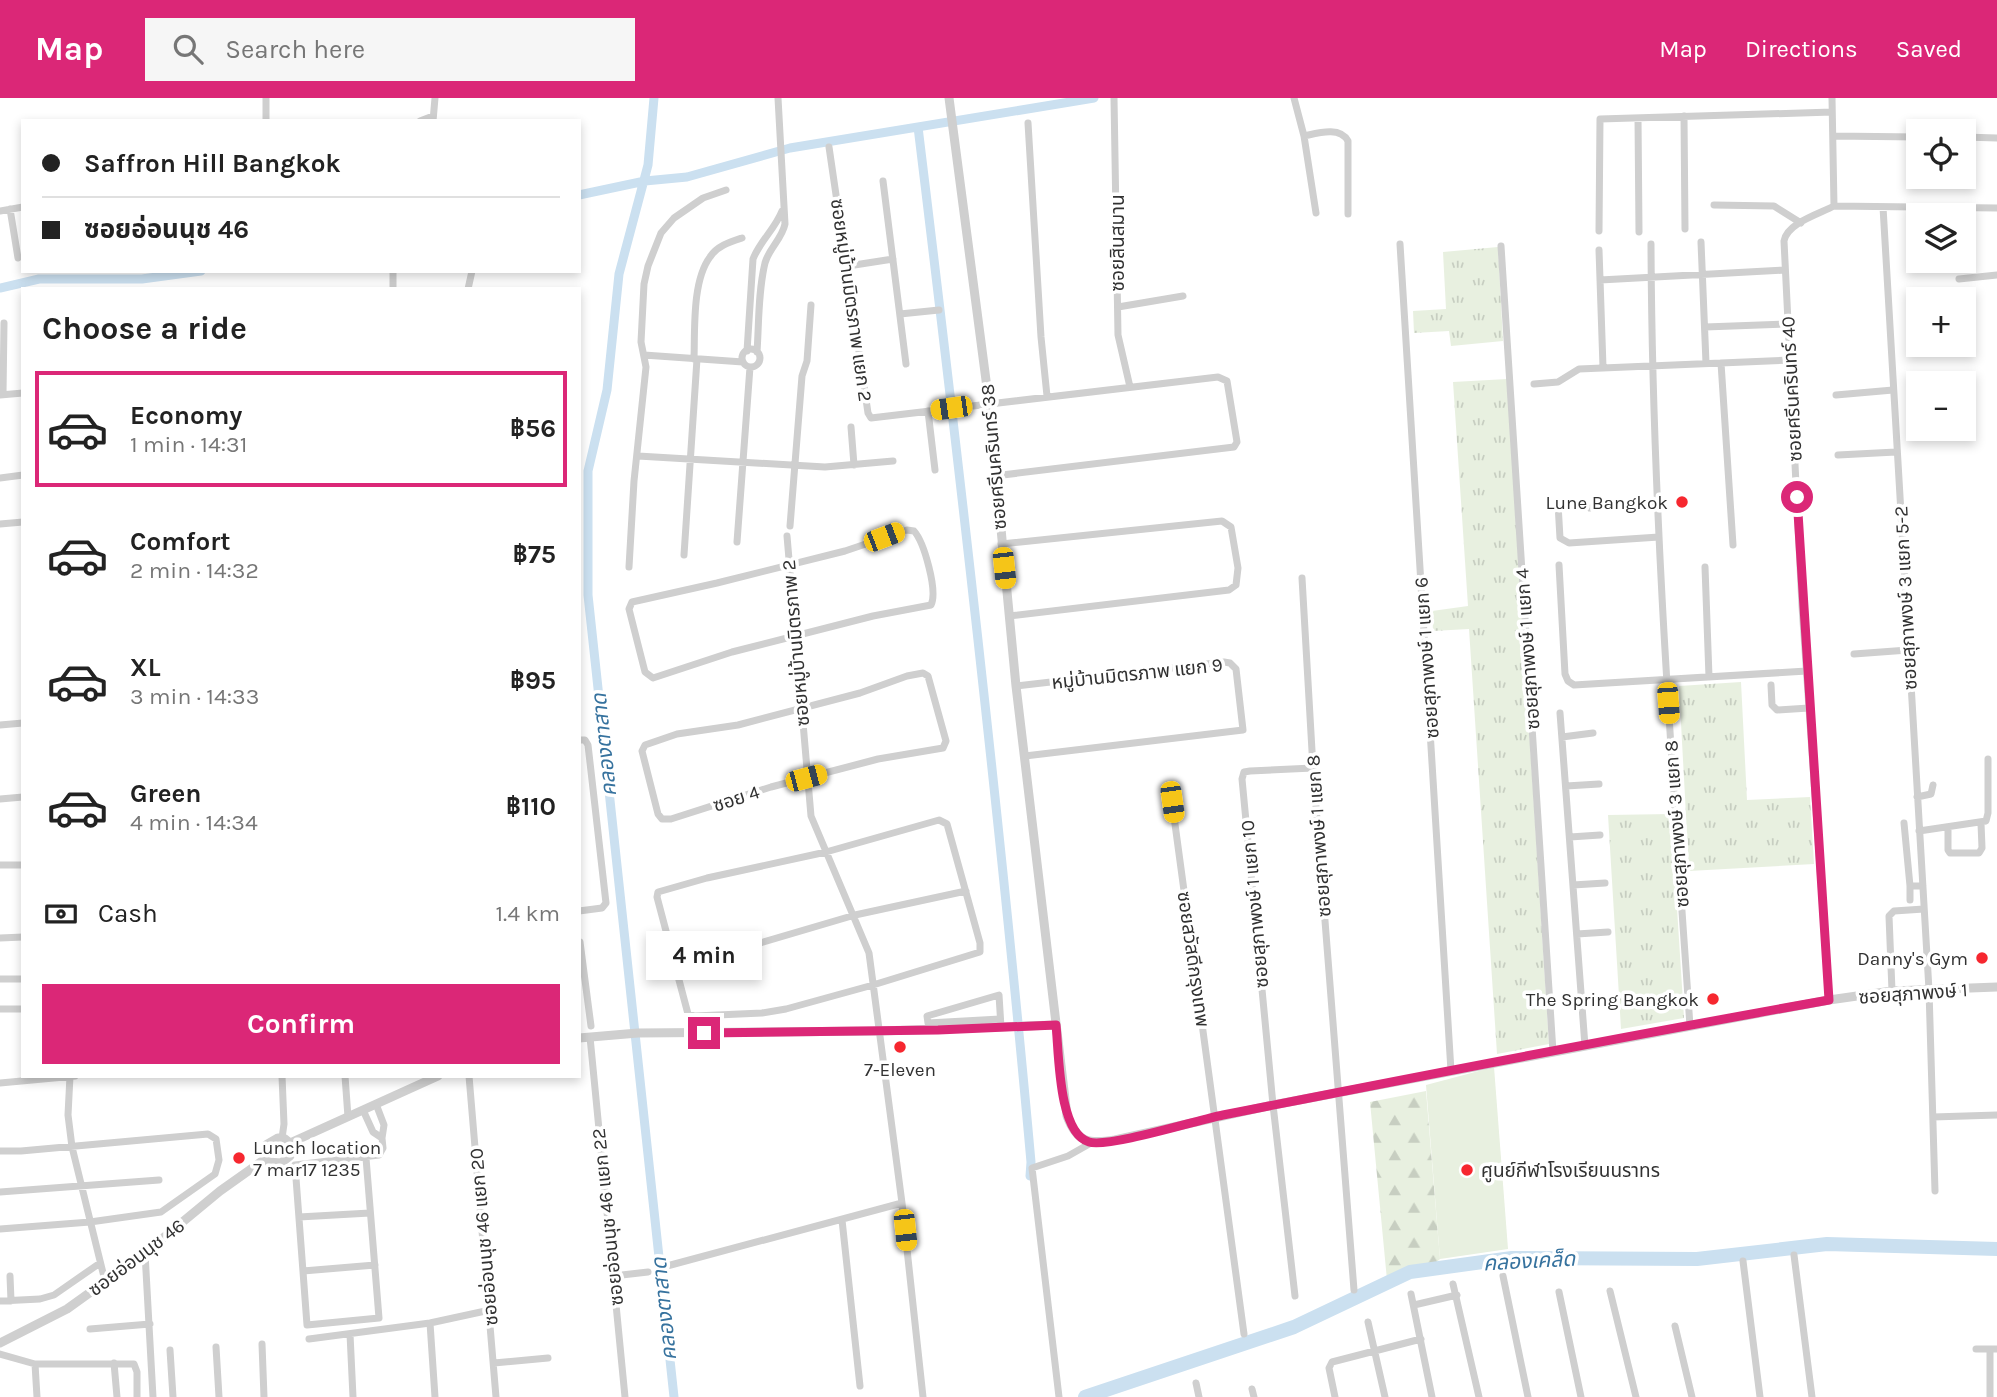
<!DOCTYPE html>
<html lang="en">
<head>
<meta charset="utf-8">
<style>
	body { margin:0; font-family:Karla,"Noto Sans Thai",sans-serif; background:#f6f6f6; color:#222; height:100vh; display:flex; flex-direction:column; font-size:26px; white-space:nowrap }
	* { box-sizing:border-box; margin:0 }
	p { font-size:23px; color:#767676 }
	.icon { flex:none; width:38px; height:38px; fill:none; stroke:currentColor; stroke-width:2; stroke-linecap:round; stroke-linejoin:round }
	.map { position:relative; flex:1; overflow:hidden }
	.drawer { position:absolute; left:21px; top:189px; width:560px; height:791px; display:flex; flex-direction:column; background:#fff; border-radius:0px; box-shadow:0 4px 10px #0003 }
	.drawer>* { flex:none }
	.hud { position:absolute; left:21px; top:21px; width:560px; height:154px; border-radius:0px; box-shadow:0 4px 10px #0003; display:grid; align-content:center; height:154px; padding:0 21px; background:#fff }
	.fabs { position:absolute; left:1906px; top:21px; display:grid; gap:14px }
	.fabs a { display:grid; place-items:center; width:70px; height:70px; border-radius:0px; background:#fff; box-shadow:0 4px 10px #0003; font-size:35px }
	.end { position:absolute; width:32px; height:32px; margin:-16px; border:9px solid #db2777; background:#fff; box-shadow:0 0 0 4px #fff }
	.from { border-radius:50% }
	.bubble { position:absolute; height:49px; border-radius:0px; background:#fff; box-shadow:0 4px 10px #0003; font-size:23px; font-weight:700; line-height:49px; text-align:center }
	.car { position:absolute; width:21px; height:42px; margin:-21px -10px; border-radius:9px; box-shadow:0 0 5px 2px #0007; background:linear-gradient(#f5c518 24%,#345 0 40%,#f5c518 0 76%,#345 0 86%,#f5c518 0) }
	.hud b { display:flex; align-items:center; gap:24px; height:66px; font-size:26px }
	.hud b+b { border-top:2px solid #e0e0e0 }
	.hud i { width:18px; height:18px; background:#222 }
	ul { padding:0; list-style:none }
	li { display:flex; align-items:center; gap:21px; height:116px; margin:0 14px 10px; padding:0 7px; border:4px solid transparent; border-radius:0px }
	li div { flex:1 }
	li b { display:block; font-size:26px }
	li em { font-style:normal; font-weight:700 }
	li.selected { border-color:#db2777 }
	li>.icon { width:63px; height:63px; stroke-width:1.5 }
	h2 { padding:0 21px; font-size:32px; line-height:84px }
	.pay { display:flex; align-items:center; gap:18px; height:77px; padding:0 21px; font-size:26px }
	.pay p { margin-inline-start:auto }
	.cta { display:flex; gap:14px; margin-top:auto; padding:14px 21px }
	.cta a { flex:1; height:80px; border-radius:0px; background:#db2777; color:#fff; font-size:28px; font-weight:700; line-height:80px; text-align:center }
	header { display:flex; align-items:center; gap:42px; box-sizing:border-box; height:98px; padding:0 35px; background:#db2777; color:#fff }
	header strong { font-size:33px }
	nav { display:flex; gap:38px; margin-inline-start:auto; font-size:24px }
	.search { width:490px; height:63px; background:#f6f6f6; display:flex; align-items:center; gap:18px; box-sizing:border-box; padding:0 24px; border-radius:0px; color:#767676; font-size:26px }
	.map>svg:first-child { display:block }
</style>
</head>
<body>
<header>
<strong>Map</strong>
<div class="search"><svg class="icon" aria-label="search" viewBox="0 0 24 24"><circle cx="10" cy="10" r="6"/><path d="M15 15l6 6"/></svg>Search here</div>
<nav><a>Map</a><a>Directions</a><a>Saved</a></nav>
</header>
<div class="map">
<svg width="1997" height="1299" viewBox="0 0 1997 1299">
	<defs>
		<pattern id="grass-tufts" width="24" height="20" patternUnits="userSpaceOnUse" patternTransform="scale(1.75)"><rect width="24" height="20" fill="#e8f0e0"/><path d="M3 7l-1-3M5 7V3M7 7l1-3M15 17l-1-3M17 17v-4M19 17l1-3" fill="none" stroke="#c7cec1"/></pattern>
		<pattern id="forest-firs" width="22" height="20" patternUnits="userSpaceOnUse" patternTransform="scale(1.75)"><rect width="22" height="20" fill="#e8f0e0"/><path d="M5 1l3.5 6h-7zM16 11l3.5 6h-7z" fill="#c7cec1"/></pattern>
	</defs>
	<rect width="100%" height="100%" fill="#fff"/>
	<path fill="url(#grass-tufts)" d="M1498,149L1503,243L1451,248L1449,233L1414,235L1413,213L1446,211L1443,154Z
		M1507,281L1549,946L1497,956L1469,531L1433,533L1432,513L1468,508L1453,284Z
		M1741,584L1747,702L1810,699L1814,766L1689,773L1679,588Z
		M1671,716L1684,920L1621,931L1608,717Z"/>
	<path fill="url(#forest-firs)" d="M1426,993L1440,1161L1432,1168L1408,1172L1387,1182L1370,1004Z"/>
	<path fill="#e8f0e0" d="M1494,969L1508,1151L1440,1161L1426,987Z"/>
	<g fill="none" stroke-linecap="round" stroke-linejoin="round">
		<path stroke="#cbe0f0" stroke-width="9" d="M654,0L648,67L619,176L607,292L588,373V497L674,1299
			M918,29C960,373 1000,718 1031,1064L1030,1078
			M579,97L645,83L687,79L790,50L1094,0
			M0,190L39,181H142L201,173"/>
		<path stroke="#cbe0f0" stroke-width="14" d="M1085,1299L1294,1229L1410,1174L1512,1160L1697,1161L1827,1146L1997,1151"/>
		<path stroke="#cfcfcf" stroke-width="7" d="M266,0V23
			M1114,0L1118,237L1130,289
			M1294,0L1304,38C1318,35 1340,28 1348,43V116
			M1684,18L1685,131
			M1638,20L1639,134
			M420,23L433,18
			M433,23L435,0
			M1028,25L1041,239L1047,298
			M1304,38L1316,115
			M1833,38L1918,39
			M1964,39L1997,40
			M829,49L868,315L871,320L1218,279L1227,283L1237,344L1234,349L994,378
			M883,83L906,266
			M1714,107L1774,108L1801,125
			M1834,108L1997,110
			M1883,109L1929,892L1935,1093
			M10,111L18,160
			M0,113L23,109
			M1599,133L1600,21L1832,14
			M1701,144L1706,265
			M1400,146L1451,973
			M1651,146C1652,407 1672,668 1690,928
			M1501,148L1553,954
			M1599,152L1603,269
			M848,168L893,161
			M393,173V191
			M1959,181L1997,177
			M1600,182L1785,172
			M468,191L472,173
			M1118,209L1183,198
			M900,216L939,212
			M1705,229L1787,226
			M742 260a9 9 0 1 1 18 0a9 9 0 1 1-18 0Z
			M747,253L753,161C760,143 775,131 782,113
			M757,254C759,225 758,194 765,165C769,150 782,141 785,126L778,0
			M644,257L743,264
			M694,261C695,232 692,183 710,159C717,148 730,144 742,140
			M1721,265L1733,447
			M1534,286L1558,284L1579,271L1790,262
			M3,296L4,225
			M0,297L23,295
			M1836,297L1893,292
			M928,313L935,372
			M851,329L854,367
			M1838,357L1896,354
			M638,358L825,369L893,363
			M0,380L23,377
			M1558,406L1560,440L1569,445L1659,439
			M1590,410L1658,407
			M0,426L23,424
			M790,428L802,278L807,263L811,207
			M907,432L914,433C924,444 938,493 931,507L873,518L732,554L653,580L645,574L629,511L632,504L717,485L845,453Z
			M787,438L811,718L869,855L902,1105L923,1299
			M737,444L750,269
			M1001,446L1222,423L1231,429L1238,470L1236,487L1229,492L1009,518
			M684,457L697,261
			M1559,467L1565,576L1568,583L1574,587L1807,573
			M629,469L634,383L646,269L641,244L644,186L648,168L661,135L674,120L703,100L726,92
			M1705,469L1709,579
			M1302,480L1313,670L1354,1192
			M1854,556L1908,552
			M923,575L928,578L946,643L943,650L878,661L771,689L671,721H662L658,716L642,653L645,647L677,636L738,627L860,595L907,578Z
			M1771,587L1772,607L1777,612L1809,610
			M1016,588L1224,564L1230,565L1236,571L1243,632L1025,658
			M1560,615L1585,948
			M0,627L23,625
			M1562,639L1593,635
			M579,642H585L588,647L606,805L602,810L579,813
			M1566,688L1599,686
			M1917,699L1931,696L1933,687
			M0,701L23,699
			M1172,704L1244,1236
			M939,722L947,726L980,845V854L873,887L786,911L762,915L695,918L688,916L657,799L658,794L707,780L826,754Z
			M1904,725L1910,788H1923
			M1948,729V752L1950,755H1979L1982,750L1981,725
			M1919,733L1986,723L1988,715V661
			M1570,739L1600,737
			M0,767H23
			M1573,787L1605,785
			M1910,788V802
			M1577,836L1608,834
			M0,840L23,839
			M580,844L591,928
			M675,870L855,817L966,793
			M0,881H23
			M1892,893L1889,818L1894,813L1924,811
			M1829,902L1802,508L1784,143C1787,125 1819,116 1834,108L1832,0
			M0,911H23
			M1000,921L928,925L927,918L999,897L1001,929
			M590,939L625,1299
			M70,978L68,1017L72,1049L105,1183
			M345,978L348,1019
			M469,978L496,1299
			M0,985L75,978
			M363,1012L373,1034L382,1040L384,1027L376,1006
			M1933,1019L1997,1017
			M282,1040L284,1026L282,978
			M0,1053H21L208,1036L216,1041L219,1062L215,1076L161,1114L90,1124L0,1131
			M366,1060L379,1220L307,1227L295,1067L379,1057L383,1050L382,1040
			M0,1094L159,1082
			M299,1119L370,1115
			M842,1122L860,1288
			M145,1155L153,1299
			M1794,1157L1812,1299
			M1743,1163L1760,1299
			M667,1168L902,1105
			M303,1173L375,1167
			M10,1178L11,1203
			M613,1178L648,1174
			M1503,1178L1528,1299
			M1453,1186L1479,1299
			M1610,1193L1636,1299
			M1559,1194L1581,1299
			M1411,1196L1432,1299
			M1295,1198L1273,1007L1242,681L1244,674L1250,673L1313,670
			M0,1203L40,1201L54,1197L100,1165
			M1414,1207L1457,1197
			M1368,1224L1385,1299
			M430,1225L435,1299
			M1675,1228L1692,1299
			M90,1231L150,1226
			M350,1236L353,1299
			M309,1241L430,1225L490,1212
			M262,1246L264,1299
			M216,1249L219,1299
			M1976,1251H1997
			M170,1252L173,1299
			M0,1256L35,1266H134L137,1274V1299
			M114,1265L117,1299
			M494,1265L548,1260
			M35,1266L37,1299
			M1196,1285L1199,1299
			M1252,1291L1254,1299
			M1059,1299L1032,1070L1068,1058L1091,1045
			M1335,1299L1329,1270L1332,1264L1421,1241
			M1990,1299V1251"/>
		<path stroke="#cfcfcf" stroke-width="9" d="M949,0L989,305L1016,588L1067,1018C1077,1045 1089,1046 1115,1042L1273,1007L1829,902L1892,893L1997,889
			M579,940L638,935L881,933L1056,927
			M278,1040L285,1041L290,1045V1058L281,1065L268,1064L264,1057L266,1047Z
			M290,1045L438,978
			M0,1245L67,1211L145,1155L220,1093L265,1061"/>
	</g>
	<g fill="none" stroke-linecap="round" stroke-linejoin="round">
		<path stroke="#db2777" stroke-width="9" d="M704,935L938,932L1056,927C1059,954 1058,1035 1089,1044C1108,1050 1198,1022 1223,1017C1425,977 1627,938 1829,902L1797,399"/>
	</g>
	<g fill="#f6272f" stroke="#fff" stroke-width="2.5">
		<circle cx="1682" cy="404" r="7"/>
		<circle cx="1982" cy="860" r="7"/>
		<circle cx="1713" cy="901" r="7"/>
		<circle cx="900" cy="949" r="7"/>
		<circle cx="239" cy="1060" r="7"/>
		<circle cx="1467" cy="1072" r="7"/>
	</g>
	<g text-anchor="middle" stroke-width="7" stroke-linejoin="round" paint-order="stroke">
		<g font-size="19" fill="#323232" stroke="#fff">
			<text transform="translate(1117 145) rotate(-90)" y="7">ซอยสินสมาน</text>
			<text transform="translate(852 202) rotate(82)" y="7">ซอยหมู่บ้านมิตรภาพ แยก 2</text>
			<text transform="translate(1791 291) rotate(-93)" y="7">ซอยศรีนครินทร์ 40</text>
			<text transform="translate(993 359) rotate(-95)" y="7">ซอยศรีนครินทร์ 38</text>
			<text transform="translate(1905 500) rotate(-93)" y="7">ซอยสุภาพงษ์ 3 แยก 5-2</text>
			<text transform="translate(795 545) rotate(-95)" y="7">ซอยหมู่บ้านมิตรภาพ 2</text>
			<text transform="translate(1527 551) rotate(-94)" y="7">ซอยสุภาพงษ์ 1 แยก 4</text>
			<text transform="translate(1426 560) rotate(-94)" y="7">ซอยสุภาพงษ์ 1 แยก 6</text>
			<text transform="translate(1137 575) rotate(-6)" y="7">หมู่บ้านมิตรภาพ แยก 9</text>
			<text transform="translate(736 700) rotate(-18)" y="7">ซอย 4</text>
			<text transform="translate(1676 726) rotate(-94)" y="7">ซอยสุภาพงษ์ 3 แยก 8</text>
			<text transform="translate(1318 738) rotate(-94)" y="7">ซอยสุภาพงษ์ 1 แยก 8</text>
			<text transform="translate(1254 806) rotate(-95)" y="7">ซอยสุภาพงษ์ 1 แยก 10</text>
			<text transform="translate(1194 861) rotate(82)" y="7">ซอยสวัสดีกรุงเทพ</text>
			<text transform="translate(1913 895) rotate(-4)" y="7">ซอยสุภาพงษ์ 1</text>
			<text transform="translate(607 1119) rotate(-96)" y="7">ซอยอ่อนนุช 46 แยก 22</text>
			<text transform="translate(483 1139) rotate(-95)" y="7">ซอยอ่อนนุช 46 แยก 20</text>
			<text transform="translate(136 1159) rotate(-37)" y="7">ซอยอ่อนนุช 46</text>
		</g>
		<g font-size="19" fill="#323232" stroke="#fff" text-anchor="end">
			<text x="1668" y="411">Lune Bangkok</text>
			<text x="1968" y="867">Danny's Gym</text>
			<text x="1699" y="908">The Spring Bangkok</text>
			<text x="900" y="978" text-anchor="middle">7-Eleven</text>
			<text x="253" y="1056" text-anchor="start">Lunch location<tspan x="253" dy="22">7 mar17 1235</tspan></text>
			<text x="1481" y="1079" text-anchor="start">ศูนย์กีฬาโรงเรียนนราทร</text>
		</g>
		<g font-size="21" font-style="italic" fill="#36729e" stroke="#fff">
			<text transform="translate(604 647) rotate(-96)" y="7">คลองตาสาด</text>
			<text transform="translate(1529 1163) rotate(-3)" y="7">คลองเคล็ด</text>
			<text transform="translate(664 1211) rotate(-96)" y="7">คลองตาสาด</text>
		</g>
	</g>
</svg>
<div class="fabs">
<a><svg class="icon" aria-label="locate" viewBox="0 0 24 24"><circle cx="12" cy="12" r="6"/><path d="M12 2v4M12 18v4M2 12h4M18 12h4"/></svg></a>
<a><svg class="icon" aria-label="layers" viewBox="0 0 24 24"><path d="M12 4l9 5-9 5-9-5zM3 14l9 5 9-5"/></svg></a>
<a>+</a>
<a>−</a>
</div>
<i class="end from" style="left:1797px;top:399px"></i>
<i class="end" style="left:704px;top:935px"></i>
<div class="bubble" style="left:646px;top:833px;width:116px">4 min</div>
<i class="car" style="left:951px;top:310px;rotate:262deg"></i>
<i class="car" style="left:884px;top:439px;rotate:69deg"></i>
<i class="car" style="left:1004px;top:470px;rotate:174deg"></i>
<i class="car" style="left:1668px;top:605px;rotate:176deg"></i>
<i class="car" style="left:806px;top:680px;rotate:75deg"></i>
<i class="car" style="left:1172px;top:704px;rotate:172deg"></i>
<i class="car" style="left:905px;top:1132px;rotate:174deg"></i>
<div class="hud">
<b><i class="from"></i>Saffron Hill Bangkok</b>
<b><i></i>ซอยอ่อนนุช 46</b>
</div>
<section class="drawer">
<h2>Choose a ride</h2>
<ul>
<li class="selected"><svg class="icon" aria-label="car" viewBox="0 0 24 24"><path d="M5 17H2v-5l4-1 3-4h7l3 4 3 1v5h-3M9 17h6M6 11h13"/><circle cx="7" cy="17" r="2"/><circle cx="17" cy="17" r="2"/></svg><div><b>Economy</b><p>1 min · 14:31</p></div><em>฿56</em></li>
<li><svg class="icon" aria-label="car" viewBox="0 0 24 24"><path d="M5 17H2v-5l4-1 3-4h7l3 4 3 1v5h-3M9 17h6M6 11h13"/><circle cx="7" cy="17" r="2"/><circle cx="17" cy="17" r="2"/></svg><div><b>Comfort</b><p>2 min · 14:32</p></div><em>฿75</em></li>
<li><svg class="icon" aria-label="car" viewBox="0 0 24 24"><path d="M5 17H2v-5l4-1 3-4h7l3 4 3 1v5h-3M9 17h6M6 11h13"/><circle cx="7" cy="17" r="2"/><circle cx="17" cy="17" r="2"/></svg><div><b>XL</b><p>3 min · 14:33</p></div><em>฿95</em></li>
<li><svg class="icon" aria-label="car" viewBox="0 0 24 24"><path d="M5 17H2v-5l4-1 3-4h7l3 4 3 1v5h-3M9 17h6M6 11h13"/><circle cx="7" cy="17" r="2"/><circle cx="17" cy="17" r="2"/></svg><div><b>Green</b><p>4 min · 14:34</p></div><em>฿110</em></li>
</ul>
<div class="pay"><svg class="icon" aria-label="cash" viewBox="0 0 24 24"><path d="M3 7h18v10H3z"/><circle cx="12" cy="12" r="2"/></svg>Cash<p>1.4 km</p></div>
<div class="cta"><a>Confirm</a></div>
</section>
</div>
</body>
</html>
